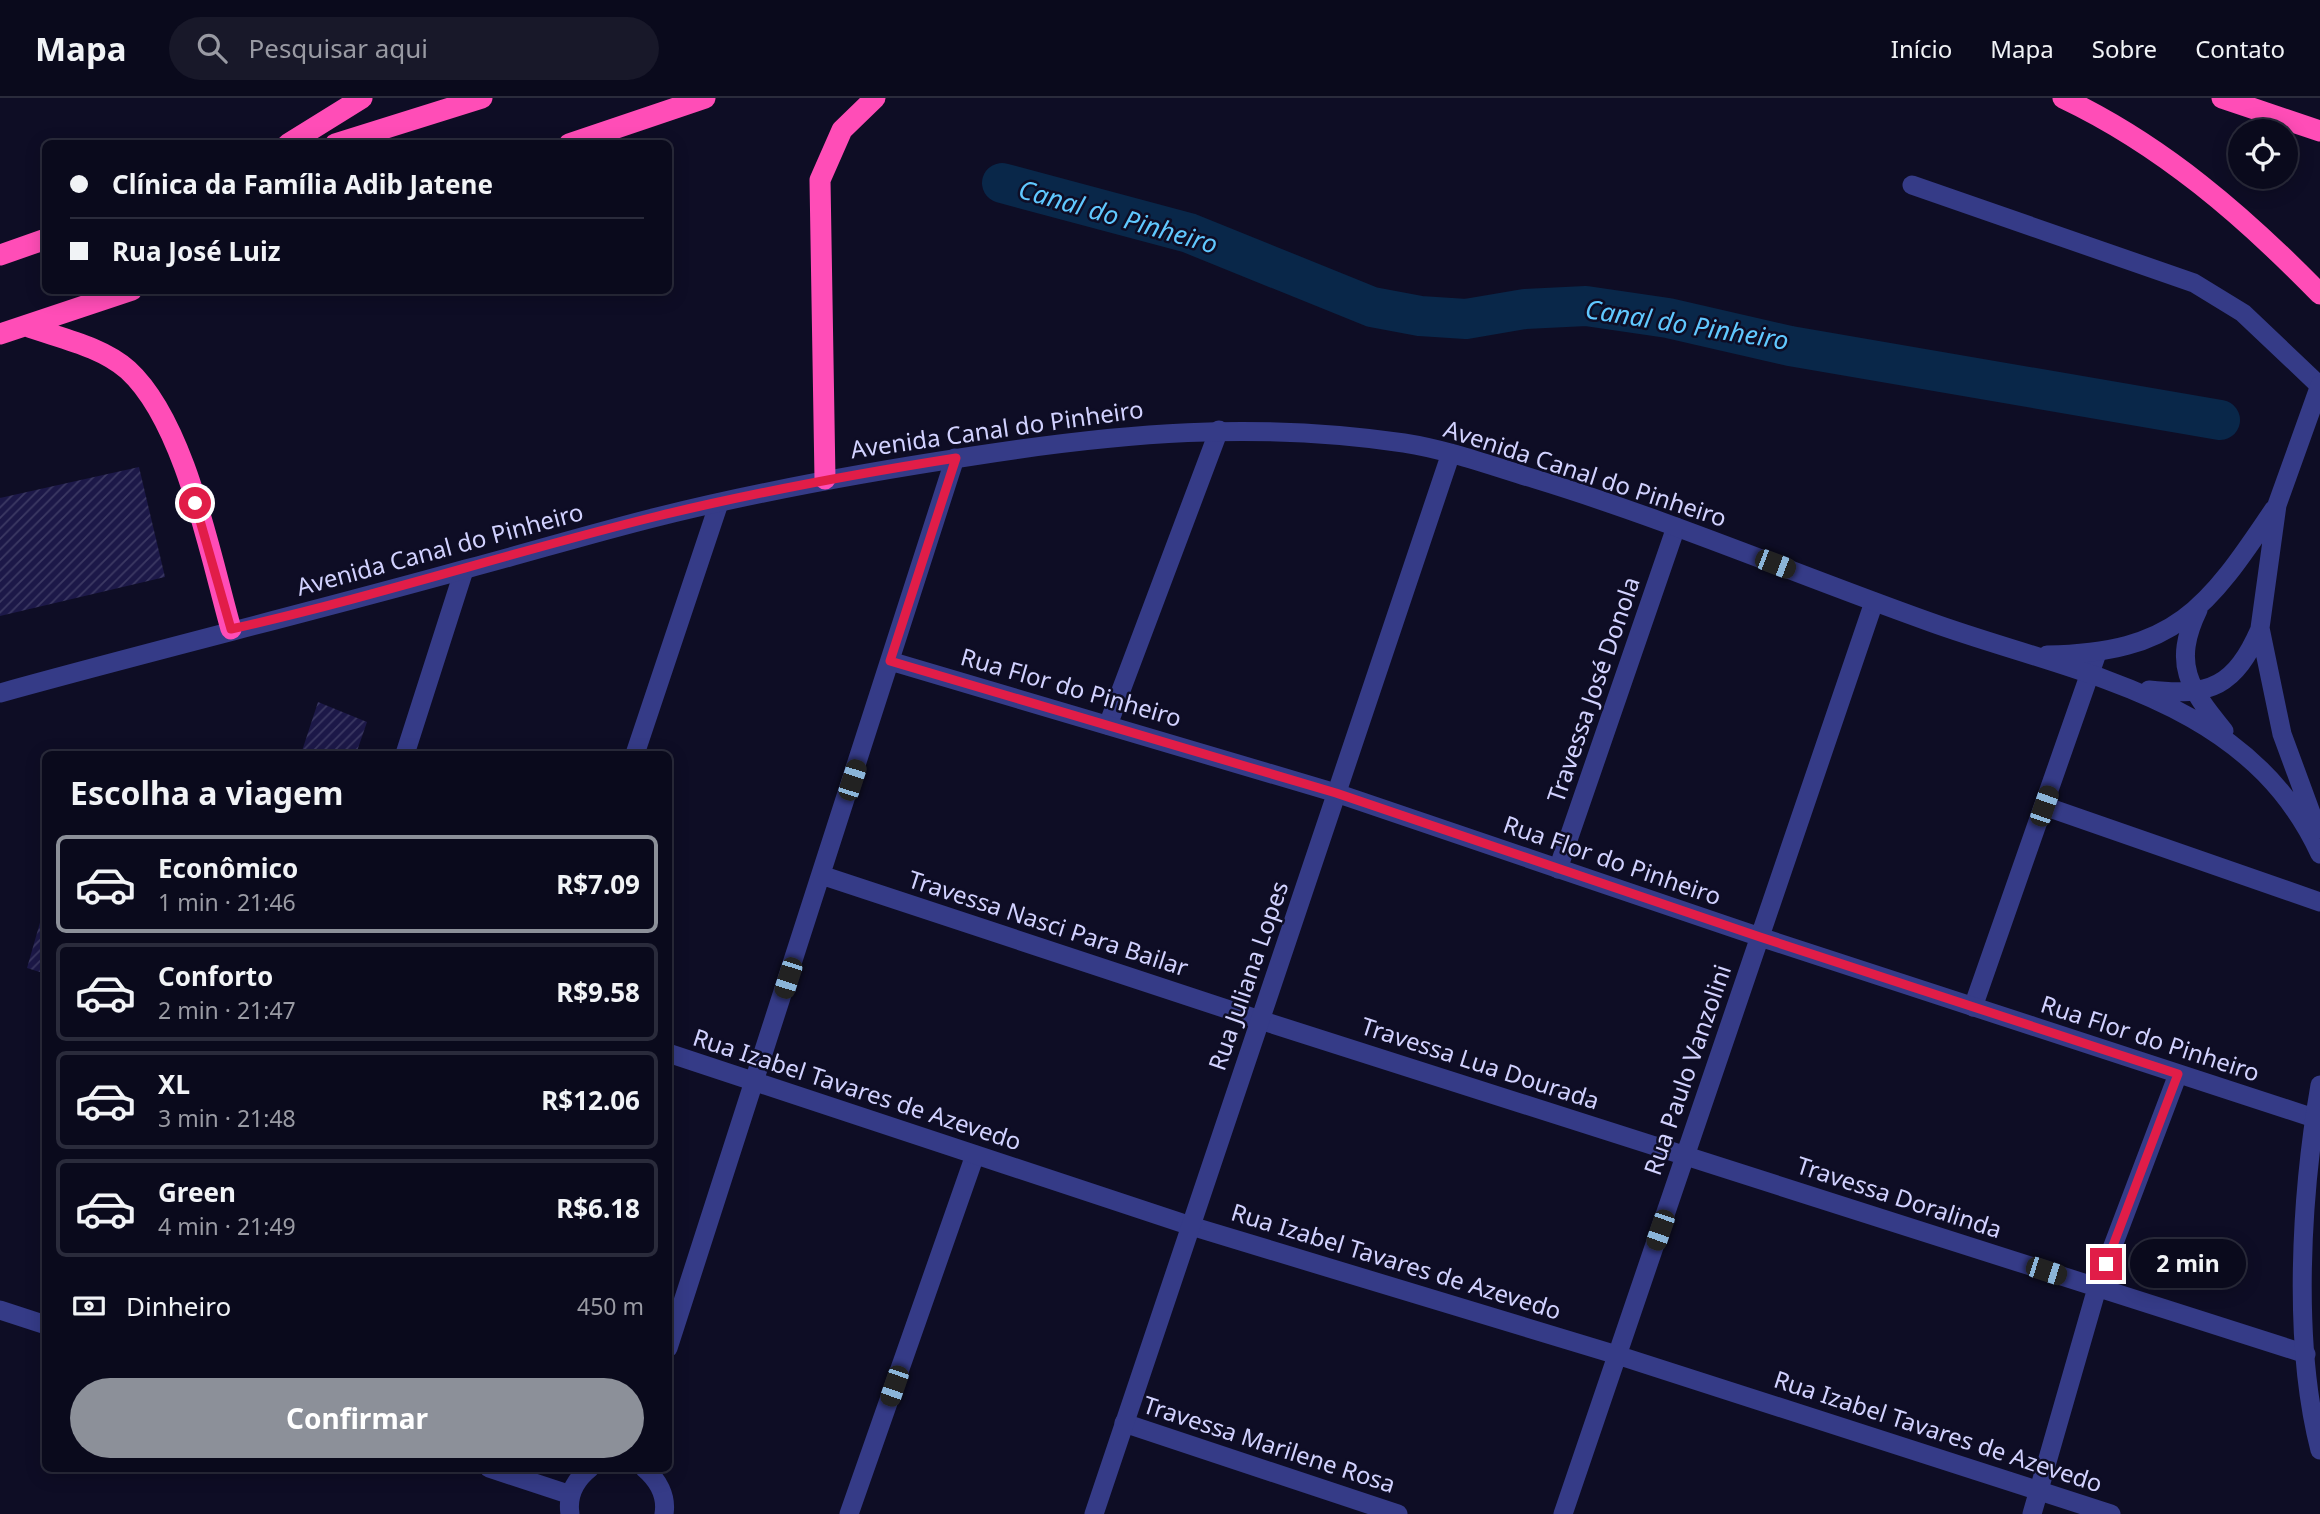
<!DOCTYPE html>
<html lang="pt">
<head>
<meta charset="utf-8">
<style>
	body { margin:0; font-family:"Noto Sans",sans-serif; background:#181829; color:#f1f3f6; height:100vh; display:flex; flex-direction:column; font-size:26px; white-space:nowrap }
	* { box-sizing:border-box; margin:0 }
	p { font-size:23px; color:#999aa3 }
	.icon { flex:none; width:38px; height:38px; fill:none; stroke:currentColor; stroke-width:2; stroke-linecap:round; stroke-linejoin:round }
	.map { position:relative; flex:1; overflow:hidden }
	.side { position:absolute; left:42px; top:653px; width:630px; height:721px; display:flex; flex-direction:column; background:#0a0a1c; border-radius:10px; box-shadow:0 4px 18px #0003,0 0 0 2px #2a2b3b }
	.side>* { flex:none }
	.hud { position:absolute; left:42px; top:42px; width:630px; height:154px; border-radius:10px; box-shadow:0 4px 18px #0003,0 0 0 2px #2a2b3b; display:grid; align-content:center; height:154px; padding:0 28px; background:#0a0a1c }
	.controls { position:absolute; left:2228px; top:21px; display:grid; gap:14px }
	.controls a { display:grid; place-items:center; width:70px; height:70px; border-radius:50%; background:#0a0a1c; box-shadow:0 4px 18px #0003,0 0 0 2px #2a2b3b; font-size:35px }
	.end { position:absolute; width:32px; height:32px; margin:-16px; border:9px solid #e11d48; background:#fff; box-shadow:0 0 0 4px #fff }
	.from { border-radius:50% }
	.bubble { position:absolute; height:49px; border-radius:24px; background:#0a0a1c; box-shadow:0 4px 18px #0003,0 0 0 2px #2a2b3b; font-size:23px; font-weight:700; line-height:49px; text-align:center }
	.car { position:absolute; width:21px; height:42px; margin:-21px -10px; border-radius:9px; box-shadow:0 0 5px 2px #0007; background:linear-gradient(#222 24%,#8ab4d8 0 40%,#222 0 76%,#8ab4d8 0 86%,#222 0) }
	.hud b { display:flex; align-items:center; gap:24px; height:66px; font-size:26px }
	.hud b+b { border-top:2px solid #2a2b3b }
	.hud i { width:18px; height:18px; background:#f1f3f6 }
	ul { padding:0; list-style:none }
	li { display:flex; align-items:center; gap:21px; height:98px; margin:0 14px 10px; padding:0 14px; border:4px solid #2a2b3b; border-radius:10px }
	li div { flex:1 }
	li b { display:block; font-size:26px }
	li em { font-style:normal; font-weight:700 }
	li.selected { border-color:#8c9099 }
	li>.icon { width:63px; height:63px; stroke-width:1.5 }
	h2 { padding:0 28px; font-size:32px; line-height:84px }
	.pay { display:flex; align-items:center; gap:18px; height:77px; padding:0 28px; font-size:26px }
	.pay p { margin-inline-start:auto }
	.action { display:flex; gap:14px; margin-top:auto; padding:14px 28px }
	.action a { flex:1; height:80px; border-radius:42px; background:#8c9099; color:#fff; font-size:28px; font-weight:700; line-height:80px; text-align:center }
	header { display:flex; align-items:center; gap:42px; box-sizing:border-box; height:98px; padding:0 35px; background:#0a0a1c; border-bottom:2px solid #2a2b3b }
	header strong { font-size:33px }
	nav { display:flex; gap:38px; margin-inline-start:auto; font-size:24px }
	.search { width:490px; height:63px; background:#181829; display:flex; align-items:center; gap:18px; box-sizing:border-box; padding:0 24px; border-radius:38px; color:#999aa3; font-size:26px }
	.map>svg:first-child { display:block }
</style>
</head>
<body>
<header>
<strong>Mapa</strong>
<div class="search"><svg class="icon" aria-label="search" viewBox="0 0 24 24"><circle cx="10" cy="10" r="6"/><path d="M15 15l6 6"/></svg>Pesquisar aqui</div>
<nav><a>Início</a><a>Mapa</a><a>Sobre</a><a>Contato</a></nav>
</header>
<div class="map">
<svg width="2320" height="1416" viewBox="0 0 2320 1416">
	<defs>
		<pattern id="building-hatch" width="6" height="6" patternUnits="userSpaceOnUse" patternTransform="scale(1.75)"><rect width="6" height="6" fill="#1c1848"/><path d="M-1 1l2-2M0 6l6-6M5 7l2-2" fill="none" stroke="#3c3963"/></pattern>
	</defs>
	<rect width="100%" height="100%" fill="#0e0d25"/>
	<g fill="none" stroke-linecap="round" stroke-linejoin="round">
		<path stroke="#092749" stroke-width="40" d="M1002,85L1189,135L1372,209L1420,218L1466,221L1525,211L1586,208L1668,220L1790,248L2220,322"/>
	</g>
	<path fill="url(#building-hatch)" d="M139,369L165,479L0,518V400Z
		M318,604L367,624L356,656H301Z
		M45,807H46V876L27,870Z"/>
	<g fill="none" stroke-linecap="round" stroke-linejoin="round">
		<path stroke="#353b87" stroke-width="19" d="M1912,87L2194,185L2243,215L2320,288
			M1108,627L1219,332
			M635,656L719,405
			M2044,708L2320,804
			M1558,771L1676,429
			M1973,909L2097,555
			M849,1416L975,1057"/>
		<path stroke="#353b87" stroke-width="19" d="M890,563L1336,695L1760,839L2314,1020
			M405,656L464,472
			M821,777L1260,922L2306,1256
			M668,955L1191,1128L1617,1257L2111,1416
			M0,1212L46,1227
			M668,1250L955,360
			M1124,1325L1398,1416
			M489,1370L571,1397
			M644,1370C658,1382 667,1398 664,1416
			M570,1416C567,1397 575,1382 590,1370
			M1563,1416L1874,504
			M2032,1416L2097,1190L2178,976"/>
		<path stroke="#353b87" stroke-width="19" d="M2198,512C2172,566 2189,590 2224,633
			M2047,557C2175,555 2207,511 2274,411
			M2149,592C2211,599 2235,588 2260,531
			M0,595C155,552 311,514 466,471C530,454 593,435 657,419C761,393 867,374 973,358C1120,335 1255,323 1404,345C1449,352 1492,368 1535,381C1669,422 1798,477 1930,524C2077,577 2247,598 2320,756
			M2317,731L2282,636L2260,530L2277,407L2320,287
			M2320,987C2301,1097 2292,1244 2320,1352
			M1094,1416L1451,355"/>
		<path stroke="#ff4db7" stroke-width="21" d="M2063,0C2162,47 2244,118 2320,196
			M2222,0L2320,33
			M288,46L362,0
			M335,46L482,0
			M569,46L705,0
			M0,157L46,141
			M26,228C59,240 101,248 128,272C185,324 210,457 231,531
			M0,236L132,192
			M825,381L820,82L842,32L875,0"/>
	</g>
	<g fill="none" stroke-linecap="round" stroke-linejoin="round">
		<path stroke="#e11d48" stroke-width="9" d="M195,405L231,531C375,499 515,453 658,418C757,394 855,376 956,360L890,563L1336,695L1760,839L2178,976L2106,1166"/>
	</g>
	<g text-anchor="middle" stroke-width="5" stroke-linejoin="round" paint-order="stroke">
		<g font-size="24" fill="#d2d2ff" stroke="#0e0d25">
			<text transform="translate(997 332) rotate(-8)" y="8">Avenida Canal do Pinheiro</text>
			<text transform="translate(1585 376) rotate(18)" y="8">Avenida Canal do Pinheiro</text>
			<text transform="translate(440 452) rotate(-15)" y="8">Avenida Canal do Pinheiro</text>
			<text transform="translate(1071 590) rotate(16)" y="8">Rua Flor do Pinheiro</text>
			<text transform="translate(1594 592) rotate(-71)" y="8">Travessa José Donola</text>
			<text transform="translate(1612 763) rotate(19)" y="8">Rua Flor do Pinheiro</text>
			<text transform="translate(1048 826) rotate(18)" y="8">Travessa Nasci Para Bailar</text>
			<text transform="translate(1249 878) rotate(-71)" y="8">Rua Juliana Lopes</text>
			<text transform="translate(2150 941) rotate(18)" y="8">Rua Flor do Pinheiro</text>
			<text transform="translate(1480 966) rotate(18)" y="8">Travessa Lua Dourada</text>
			<text transform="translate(1688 972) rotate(-71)" y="8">Rua Paulo Vanzolini</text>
			<text transform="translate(857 992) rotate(18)" y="8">Rua Izabel Tavares de Azevedo</text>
			<text transform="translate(1899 1100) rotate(18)" y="8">Travessa Doralinda</text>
			<text transform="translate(1396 1164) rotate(17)" y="8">Rua Izabel Tavares de Azevedo</text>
			<text transform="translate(1938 1334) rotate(18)" y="8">Rua Izabel Tavares de Azevedo</text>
			<text transform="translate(1269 1347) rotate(18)" y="8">Travessa Marilene Rosa</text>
		</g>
		<g font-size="26" font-style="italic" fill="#60c8ff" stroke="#0e0d25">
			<text transform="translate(1118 119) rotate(16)" y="9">Canal do Pinheiro</text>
			<text transform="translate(1687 227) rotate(9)" y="9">Canal do Pinheiro</text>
		</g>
	</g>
</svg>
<div class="controls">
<a><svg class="icon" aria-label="locate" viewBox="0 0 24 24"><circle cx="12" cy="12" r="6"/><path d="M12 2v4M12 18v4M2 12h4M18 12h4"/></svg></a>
</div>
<i class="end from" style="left:195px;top:405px"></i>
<i class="end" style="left:2106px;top:1166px"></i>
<div class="bubble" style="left:2130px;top:1141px;width:116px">2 min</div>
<i class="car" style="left:1775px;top:466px;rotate:111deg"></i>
<i class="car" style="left:852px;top:682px;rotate:18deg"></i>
<i class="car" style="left:2044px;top:708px;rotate:19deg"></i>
<i class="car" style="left:788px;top:880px;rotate:198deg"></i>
<i class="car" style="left:1660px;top:1132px;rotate:199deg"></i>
<i class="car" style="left:2046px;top:1173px;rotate:108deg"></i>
<i class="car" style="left:894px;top:1288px;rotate:199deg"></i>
<div class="hud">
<b><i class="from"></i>Clínica da Família Adib Jatene</b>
<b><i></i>Rua José Luiz</b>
</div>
<section class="side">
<h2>Escolha a viagem</h2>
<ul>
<li class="selected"><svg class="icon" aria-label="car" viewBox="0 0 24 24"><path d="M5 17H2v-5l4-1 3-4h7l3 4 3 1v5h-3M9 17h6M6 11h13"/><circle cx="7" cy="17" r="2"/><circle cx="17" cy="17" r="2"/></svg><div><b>Econômico</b><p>1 min · 21:46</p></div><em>R$7.09</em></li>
<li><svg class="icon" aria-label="car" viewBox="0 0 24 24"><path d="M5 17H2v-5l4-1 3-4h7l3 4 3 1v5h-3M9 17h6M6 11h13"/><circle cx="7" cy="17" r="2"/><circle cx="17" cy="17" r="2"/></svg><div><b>Conforto</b><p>2 min · 21:47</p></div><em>R$9.58</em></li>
<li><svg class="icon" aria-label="car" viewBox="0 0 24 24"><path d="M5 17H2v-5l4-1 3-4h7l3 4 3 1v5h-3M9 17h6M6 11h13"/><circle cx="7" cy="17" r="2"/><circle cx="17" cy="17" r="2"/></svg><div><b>XL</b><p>3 min · 21:48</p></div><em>R$12.06</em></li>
<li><svg class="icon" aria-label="car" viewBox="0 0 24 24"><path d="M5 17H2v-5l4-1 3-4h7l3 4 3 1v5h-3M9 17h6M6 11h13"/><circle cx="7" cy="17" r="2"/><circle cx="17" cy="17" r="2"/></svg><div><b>Green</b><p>4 min · 21:49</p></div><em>R$6.18</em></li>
</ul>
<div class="pay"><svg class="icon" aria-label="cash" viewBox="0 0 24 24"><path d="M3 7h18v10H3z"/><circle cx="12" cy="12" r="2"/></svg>Dinheiro<p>450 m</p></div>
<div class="action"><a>Confirmar</a></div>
</section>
</div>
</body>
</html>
